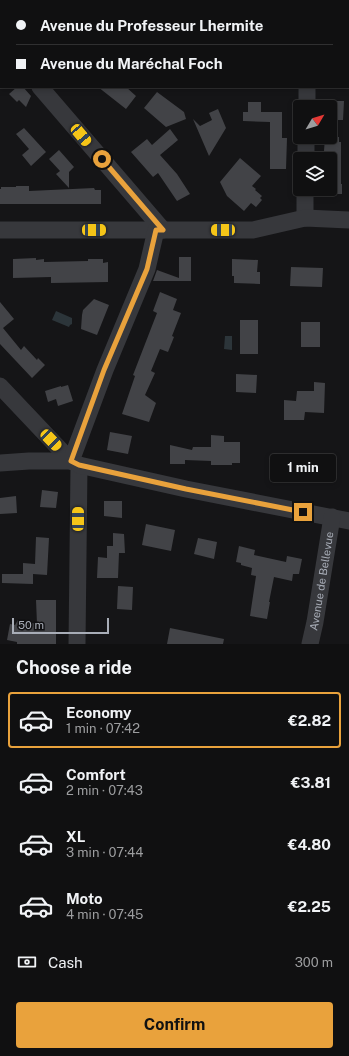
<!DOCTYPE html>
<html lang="en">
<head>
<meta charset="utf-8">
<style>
	body { margin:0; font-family:"Public Sans",sans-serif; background:#19191a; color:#f1f3f6; height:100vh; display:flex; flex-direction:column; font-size:15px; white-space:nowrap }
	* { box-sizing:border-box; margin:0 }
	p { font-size:13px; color:#9c9d9f }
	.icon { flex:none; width:22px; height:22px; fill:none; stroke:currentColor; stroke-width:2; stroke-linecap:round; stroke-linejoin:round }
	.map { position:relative; height:644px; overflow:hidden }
	.panel { display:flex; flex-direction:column; background:#101011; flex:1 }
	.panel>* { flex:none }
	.top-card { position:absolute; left:0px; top:0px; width:349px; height:88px; box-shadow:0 2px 6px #0003,0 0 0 1px #303031; display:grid; align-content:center; height:88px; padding:0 16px; background:#101011 }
	.needle { width:26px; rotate:52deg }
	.buttons { position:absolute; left:293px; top:100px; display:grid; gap:8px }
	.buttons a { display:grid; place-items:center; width:44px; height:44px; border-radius:4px; background:#101011; box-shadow:0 2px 6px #0003,0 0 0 1px #303031; font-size:20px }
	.scale { position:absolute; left:12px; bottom:10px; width:97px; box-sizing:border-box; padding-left:4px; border:2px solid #a8adb7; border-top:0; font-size:11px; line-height:14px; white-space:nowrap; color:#a8adb7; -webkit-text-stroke:3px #101012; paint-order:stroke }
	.end { position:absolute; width:18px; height:18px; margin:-9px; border:5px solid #e9a23c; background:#111; box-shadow:0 0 0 2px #111 }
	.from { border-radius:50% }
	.bubble { position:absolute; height:28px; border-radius:4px; background:#101011; box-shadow:0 2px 6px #0003,0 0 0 1px #303031; font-size:13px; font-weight:700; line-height:28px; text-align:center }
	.car { position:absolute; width:12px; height:24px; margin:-12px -6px; border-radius:5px; box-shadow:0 0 3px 1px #0007; background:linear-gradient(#f5c518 24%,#345 0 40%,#f5c518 0 76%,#345 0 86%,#f5c518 0) }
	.top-card b { display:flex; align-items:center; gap:14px; height:38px; font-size:15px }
	.top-card b+b { border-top:1px solid #303031 }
	.top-card i { width:10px; height:10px; background:#f1f3f6 }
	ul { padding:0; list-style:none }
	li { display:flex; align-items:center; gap:12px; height:56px; margin:0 8px 6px; padding:0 8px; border:2px solid transparent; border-radius:4px }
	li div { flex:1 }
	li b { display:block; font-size:15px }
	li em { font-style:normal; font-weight:700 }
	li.selected { border-color:#e9a23c }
	li>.icon { width:36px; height:36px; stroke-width:1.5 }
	h2 { padding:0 16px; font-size:18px; line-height:48px }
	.pay { display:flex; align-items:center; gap:10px; height:44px; padding:0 16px; font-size:15px }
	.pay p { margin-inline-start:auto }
	.button { display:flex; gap:8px; margin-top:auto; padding:8px 16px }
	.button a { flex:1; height:46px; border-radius:4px; background:#e9a23c; color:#111; font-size:16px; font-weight:700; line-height:46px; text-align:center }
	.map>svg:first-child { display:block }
</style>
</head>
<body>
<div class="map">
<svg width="349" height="644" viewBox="0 0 349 644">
	<rect width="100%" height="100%" fill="#151517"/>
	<path fill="#2c353a" d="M56,311L72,318V324L70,325L69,327L52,320Z
		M225,336H232V350L224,349Z"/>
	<path fill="#424347" d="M17,87H23L31,96L26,107L19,100L17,102L9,94Z
		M98,87H126L136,96L126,109Z
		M157,92L184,112L186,119L166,127L144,108Z
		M330,101H344L343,120H330Z
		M248,102H261V112H282V138H287L286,169H270V122L243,121V112H248Z
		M218,109L226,128L209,156L193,119L200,126L212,120L209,113Z
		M24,128L46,152L31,166L22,155L29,149L16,134Z
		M170,129L178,140L160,155L177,174L190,194L177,201L158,173L153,177L131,152L147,139L152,145Z
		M325,137H339V142H341V184H342V194H331V192H330V151H324Z
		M59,150L74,167L69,172V188L56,174L60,171L49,159Z
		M240,158L261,176L252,186L256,189L255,190L262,196L260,198L262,200L256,207L251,203L244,211L227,196L220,182Z
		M16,186H29V191L94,188L95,190H101V204H0V189H1V187H16Z
		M179,257H191V281H153L157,270L179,278Z
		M36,258V260L44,259V262L88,261V259H103V263L108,262V282L51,283V277L13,278V259Z
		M232,259L258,260L257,272H260V284L234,283V276H232Z
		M291,267L323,268L322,287L290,286Z
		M160,292L177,299L173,310L181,313L172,336L174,337L168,352L160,349L151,371L155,373L145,395L156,403L149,422L122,414L135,376L133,375L157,313L153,311Z
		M94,299L109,305L97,335L81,329L82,315L83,310Z
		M0,302L14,319L3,328L21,350L24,346L37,360L38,358L45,365L32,378L0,344Z
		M240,320H258V354H240Z
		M301,322H320V347H301Z
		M236,374L257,375L256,393L236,392Z
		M314,382L325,383L324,413L305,412L304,420H284V400L296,401L297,391H314Z
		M68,385L73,401L58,406L56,399L48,402L45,391L61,386V387Z
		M110,432L132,436L128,454L107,450Z
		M211,435L224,436V442H240V463H232V465H211V461L185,460V464H170V445L192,450L193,447H211Z
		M42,490L58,492L56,508L40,507Z
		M16,496L17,513L0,514V498Z
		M104,501H122V518L104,516Z
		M146,524L175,530L171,551L142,545Z
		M113,533L124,534L125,553H119L118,578H97L98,557L107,558V546H113Z
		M36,537L49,538L47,575L33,574V584L2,583V574H23V563L35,564Z
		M198,538L217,542L214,559L194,554Z
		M239,546L255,550L254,555L286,562L287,556L302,559L299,574H293L292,581L274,577L269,602H270L267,619L250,616L256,576L251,575L252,568L241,565V563L236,562Z
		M118,586L133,587L132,610L117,609Z
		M36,600H56V644H17V642L7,640L10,624L15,625L18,620L37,624Z
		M170,628L224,639L223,644H167Z"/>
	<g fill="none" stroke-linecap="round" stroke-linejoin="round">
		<g stroke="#37383c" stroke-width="17">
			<path d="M46,1V0"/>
			<path d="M308,1V0"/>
			<path d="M0,40L1,41"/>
			<path d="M0,56L1,55"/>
			<path d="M40,87L163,230"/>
			<path d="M307,107V87"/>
			<path d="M306,159V137"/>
			<path d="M305,218V189"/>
			<path d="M0,230H253L305,218L349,220"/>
			<path d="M0,386L71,461L79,465L77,644"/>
			<path d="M0,463L29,461H71L105,370L147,269L156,230"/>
			<path d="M79,465L186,489L349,521"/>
			<path id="s1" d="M310,644L315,622L332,517"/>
		</g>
	</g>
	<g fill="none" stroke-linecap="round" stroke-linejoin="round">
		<path stroke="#e9a23c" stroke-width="5" d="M102,159L163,230H156L147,269L104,370L71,461L79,465L186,489L303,512"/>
	</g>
	<g text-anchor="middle" stroke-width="3" stroke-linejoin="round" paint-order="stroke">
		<g font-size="11" fill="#a8adb7" stroke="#101012">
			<text dy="4" stroke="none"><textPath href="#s1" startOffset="64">Avenue de Bellevue</textPath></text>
		</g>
	</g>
</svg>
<div class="buttons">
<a><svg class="needle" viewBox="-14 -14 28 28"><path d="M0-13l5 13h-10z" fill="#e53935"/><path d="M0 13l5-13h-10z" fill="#9c9d9f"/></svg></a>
<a><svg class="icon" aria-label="layers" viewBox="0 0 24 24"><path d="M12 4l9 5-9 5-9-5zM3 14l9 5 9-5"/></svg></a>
</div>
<div class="scale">50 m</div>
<i class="end from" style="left:102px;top:159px"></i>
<i class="end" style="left:303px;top:512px"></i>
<div class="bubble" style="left:270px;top:454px;width:66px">1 min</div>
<i class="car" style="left:81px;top:135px;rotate:140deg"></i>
<i class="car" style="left:94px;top:230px;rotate:90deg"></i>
<i class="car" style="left:223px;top:230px;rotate:270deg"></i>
<i class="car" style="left:51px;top:440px;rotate:136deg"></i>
<i class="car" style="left:78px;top:519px;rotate:0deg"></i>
<div class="top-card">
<b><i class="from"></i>Avenue du Professeur Lhermite</b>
<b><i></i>Avenue du Maréchal Foch</b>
</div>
</div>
<section class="panel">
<h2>Choose a ride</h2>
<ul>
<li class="selected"><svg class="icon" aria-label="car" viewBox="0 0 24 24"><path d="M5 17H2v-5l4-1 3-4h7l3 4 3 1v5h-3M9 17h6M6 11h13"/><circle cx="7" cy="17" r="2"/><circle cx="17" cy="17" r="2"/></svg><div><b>Economy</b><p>1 min · 07:42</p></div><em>€2.82</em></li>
<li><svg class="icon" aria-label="car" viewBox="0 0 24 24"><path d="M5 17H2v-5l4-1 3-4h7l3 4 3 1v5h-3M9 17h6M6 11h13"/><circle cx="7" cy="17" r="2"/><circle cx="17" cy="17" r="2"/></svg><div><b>Comfort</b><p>2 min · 07:43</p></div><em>€3.81</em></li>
<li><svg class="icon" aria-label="car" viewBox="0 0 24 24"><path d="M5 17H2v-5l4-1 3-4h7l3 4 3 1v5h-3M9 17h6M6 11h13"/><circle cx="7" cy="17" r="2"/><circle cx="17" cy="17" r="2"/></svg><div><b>XL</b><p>3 min · 07:44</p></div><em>€4.80</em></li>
<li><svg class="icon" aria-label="car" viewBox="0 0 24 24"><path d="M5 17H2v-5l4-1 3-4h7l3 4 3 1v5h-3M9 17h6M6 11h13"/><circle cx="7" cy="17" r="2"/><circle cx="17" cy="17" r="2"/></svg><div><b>Moto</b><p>4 min · 07:45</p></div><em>€2.25</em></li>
</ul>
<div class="pay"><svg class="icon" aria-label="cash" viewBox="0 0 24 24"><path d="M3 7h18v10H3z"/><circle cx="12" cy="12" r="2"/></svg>Cash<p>300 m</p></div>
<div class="button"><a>Confirm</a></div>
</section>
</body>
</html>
